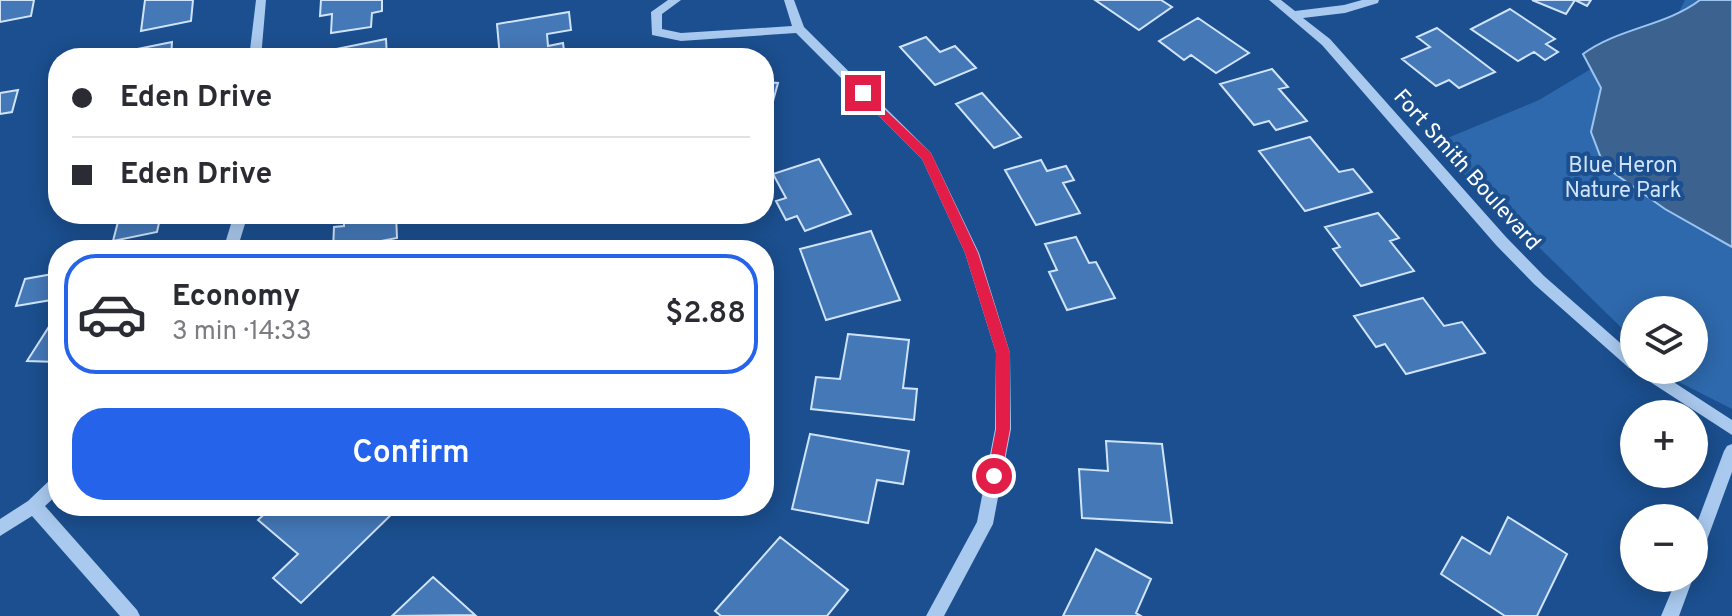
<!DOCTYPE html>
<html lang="en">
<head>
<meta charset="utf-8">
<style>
	body { margin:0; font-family:Overpass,sans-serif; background:#f2f2f3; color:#2b2b33; height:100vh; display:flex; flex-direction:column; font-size:30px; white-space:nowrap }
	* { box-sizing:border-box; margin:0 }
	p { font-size:26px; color:#7c7c81 }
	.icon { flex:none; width:44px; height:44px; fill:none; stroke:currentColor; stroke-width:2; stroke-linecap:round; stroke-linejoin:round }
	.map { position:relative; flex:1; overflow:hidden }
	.sheet { position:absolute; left:48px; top:240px; width:726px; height:276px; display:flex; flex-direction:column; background:#fff; border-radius:32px; box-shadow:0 4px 20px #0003 }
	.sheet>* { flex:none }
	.hud { position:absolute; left:48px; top:48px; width:726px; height:176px; border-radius:32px; box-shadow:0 4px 20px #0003; display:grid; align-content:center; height:176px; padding:0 24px; background:#fff }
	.controls { position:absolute; left:1620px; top:296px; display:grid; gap:16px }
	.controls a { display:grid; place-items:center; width:88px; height:88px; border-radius:50%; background:#fff; box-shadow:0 4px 20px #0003; font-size:40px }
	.end { position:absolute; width:36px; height:36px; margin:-18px; border:10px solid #e11d48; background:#fff; box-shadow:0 0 0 4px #fff }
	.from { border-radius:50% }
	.hud b { display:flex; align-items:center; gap:28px; height:76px; font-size:30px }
	.hud b+b { border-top:2px solid #e1e1e2 }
	.hud i { width:20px; height:20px; background:#2b2b33 }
	ul { padding:14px 0 0; list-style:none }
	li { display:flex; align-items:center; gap:24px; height:120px; margin:0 16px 12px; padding:0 8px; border:4px solid transparent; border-radius:32px }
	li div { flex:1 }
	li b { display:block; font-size:30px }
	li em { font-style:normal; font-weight:600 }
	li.active { border-color:#2563eb }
	li>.icon { width:72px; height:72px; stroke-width:1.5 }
	.button { display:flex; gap:16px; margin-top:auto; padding:16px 24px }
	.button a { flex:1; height:92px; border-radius:32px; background:#2563eb; color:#fff; font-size:32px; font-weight:600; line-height:92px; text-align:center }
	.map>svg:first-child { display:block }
</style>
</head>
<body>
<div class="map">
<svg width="1732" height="616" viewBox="0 0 1732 616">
	<rect width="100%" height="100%" fill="#1b4f8f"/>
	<path fill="#2e69ad" d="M1685,0H1732V409L1677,381L1665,370H1694V310H1634V340L1433,144L1539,100L1676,18Z"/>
	<path fill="#3c6290" stroke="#9cc4f0" stroke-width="2" d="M1700,0H1732V247L1665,209L1604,166L1591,132L1601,88L1583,54C1618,28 1666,26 1700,0Z"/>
	<path fill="#4478b7" stroke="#cfe3fa" stroke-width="2" d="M0,0H34L31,16L0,22Z
		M145,0H193L191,21L141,31Z
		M321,0H382V11L372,13L371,27L331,33L332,14L320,16Z
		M1095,0H1161L1172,7L1139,30Z
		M1532,0H1591L1587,6L1575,0L1566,14Z
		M1510,9L1555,39L1546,44L1558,52L1545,60L1534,52L1518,61L1471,29Z
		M569,12L571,30L547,34L548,46L563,43L565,58H500L497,24Z
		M1198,18L1249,53L1216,73L1191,55L1184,60L1159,41Z
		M1437,28L1495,72L1459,88L1449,80L1436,86L1402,59L1430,47L1417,37Z
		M926,37L940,52L955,46L976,68L935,85L900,47Z
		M386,39L387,58H336V49Z
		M172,42L171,58H121L122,52Z
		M1272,69L1288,87L1279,89L1307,121L1276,130L1269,121L1254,125L1220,84Z
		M764,82L778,83L765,130H764Z
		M18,90L12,112L0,114V93Z
		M982,93L1021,137L994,148L956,104Z
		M1310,137L1339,172L1353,169L1372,192L1305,211L1259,151Z
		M819,159L851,214L805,231L797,216L786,220L776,201L786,198L773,174Z
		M1041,160L1047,171L1066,166L1074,180L1063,183L1080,213L1036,225L1005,170Z
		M1378,213L1399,238L1390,241L1414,271L1361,286L1333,249L1340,247L1325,227Z
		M120,214H161L157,232L113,241Z
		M344,214H396L397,238L333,250L334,227L344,226Z
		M871,231L900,300L826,320L800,249Z
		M1076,237L1089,263L1096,262L1115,298L1067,310L1049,272L1057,270L1045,244Z
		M58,273L51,300L16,306L25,279Z
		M1423,298L1444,326L1462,322L1485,353L1406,374L1385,344L1376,347L1354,316Z
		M58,321V362L27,361L52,322Z
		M848,334L909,340L903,388L917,389L914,420L811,409L816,377L840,379Z
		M810,434L909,451L903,484L877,480L868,523L792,509Z
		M1106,441L1162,444L1172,523L1082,518L1079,469L1108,471Z
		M273,506H396L398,508L301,603L273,578L298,554L258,520Z
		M1508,517L1567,554L1537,616H1505L1441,574L1462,537L1490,554Z
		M780,537L848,590L827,616H721L715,611Z
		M1096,549L1151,579L1136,613L1141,616H1063Z
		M433,577L475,615L392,616Z"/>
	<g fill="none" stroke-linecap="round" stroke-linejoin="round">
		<path fill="#a9c9ee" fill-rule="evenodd" d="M256,0H266L261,58H249Z
			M668,0H681L662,14V29L681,33L792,26L784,0H794L804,27L931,153L979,253L1010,353L1011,429L993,524L944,616H926L977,522L995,429L996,353L965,253L922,159L796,33L681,41L652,35L651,12Z
			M1269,0H1281L1295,11L1344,5L1362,0H1379L1378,3L1345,13L1303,18L1330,39L1506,237L1544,276L1634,355L1635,370L1629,368L1534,284L1496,245L1322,45Z
			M234,214H248L237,250H223Z
			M1636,370H1655L1732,420V435L1638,374Z
			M1732,444V472L1700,559L1694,561V531L1724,451L1727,446Z
			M58,476V494L45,506L137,610L140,616H120L32,516L0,536V519L28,501L52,478Z
			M1677,578H1693L1679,616H1661Z"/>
	</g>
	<path fill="#e11d48" d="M863,89L931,153L978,253L1010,353V429L1001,476L994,483L987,476L996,429V353L965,253L922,159L859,96L858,93Z"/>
	<g text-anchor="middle" stroke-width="8" stroke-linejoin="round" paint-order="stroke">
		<g font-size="22" fill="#cfe3fa" stroke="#1b4f8f">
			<text x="1623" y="172">Blue Heron<tspan x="1623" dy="25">Nature Park</tspan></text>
		</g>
		<g font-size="22" fill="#fff" stroke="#1b4f8f">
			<text transform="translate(1468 169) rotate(48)" y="8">Fort Smith Boulevard</text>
		</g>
	</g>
</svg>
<div class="controls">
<a><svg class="icon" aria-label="layers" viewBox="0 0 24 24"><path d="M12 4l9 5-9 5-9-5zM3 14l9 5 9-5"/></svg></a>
<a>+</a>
<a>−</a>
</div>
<i class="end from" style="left:994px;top:476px"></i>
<i class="end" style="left:863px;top:93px"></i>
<div class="hud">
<b><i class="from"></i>Eden Drive</b>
<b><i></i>Eden Drive</b>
</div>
<section class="sheet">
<ul>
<li class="active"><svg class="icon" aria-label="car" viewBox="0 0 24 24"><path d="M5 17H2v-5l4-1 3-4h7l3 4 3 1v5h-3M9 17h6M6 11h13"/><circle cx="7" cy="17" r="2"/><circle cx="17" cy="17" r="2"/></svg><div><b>Economy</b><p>3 min · 14:33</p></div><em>$2.88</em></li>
</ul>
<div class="button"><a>Confirm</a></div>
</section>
</div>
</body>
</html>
